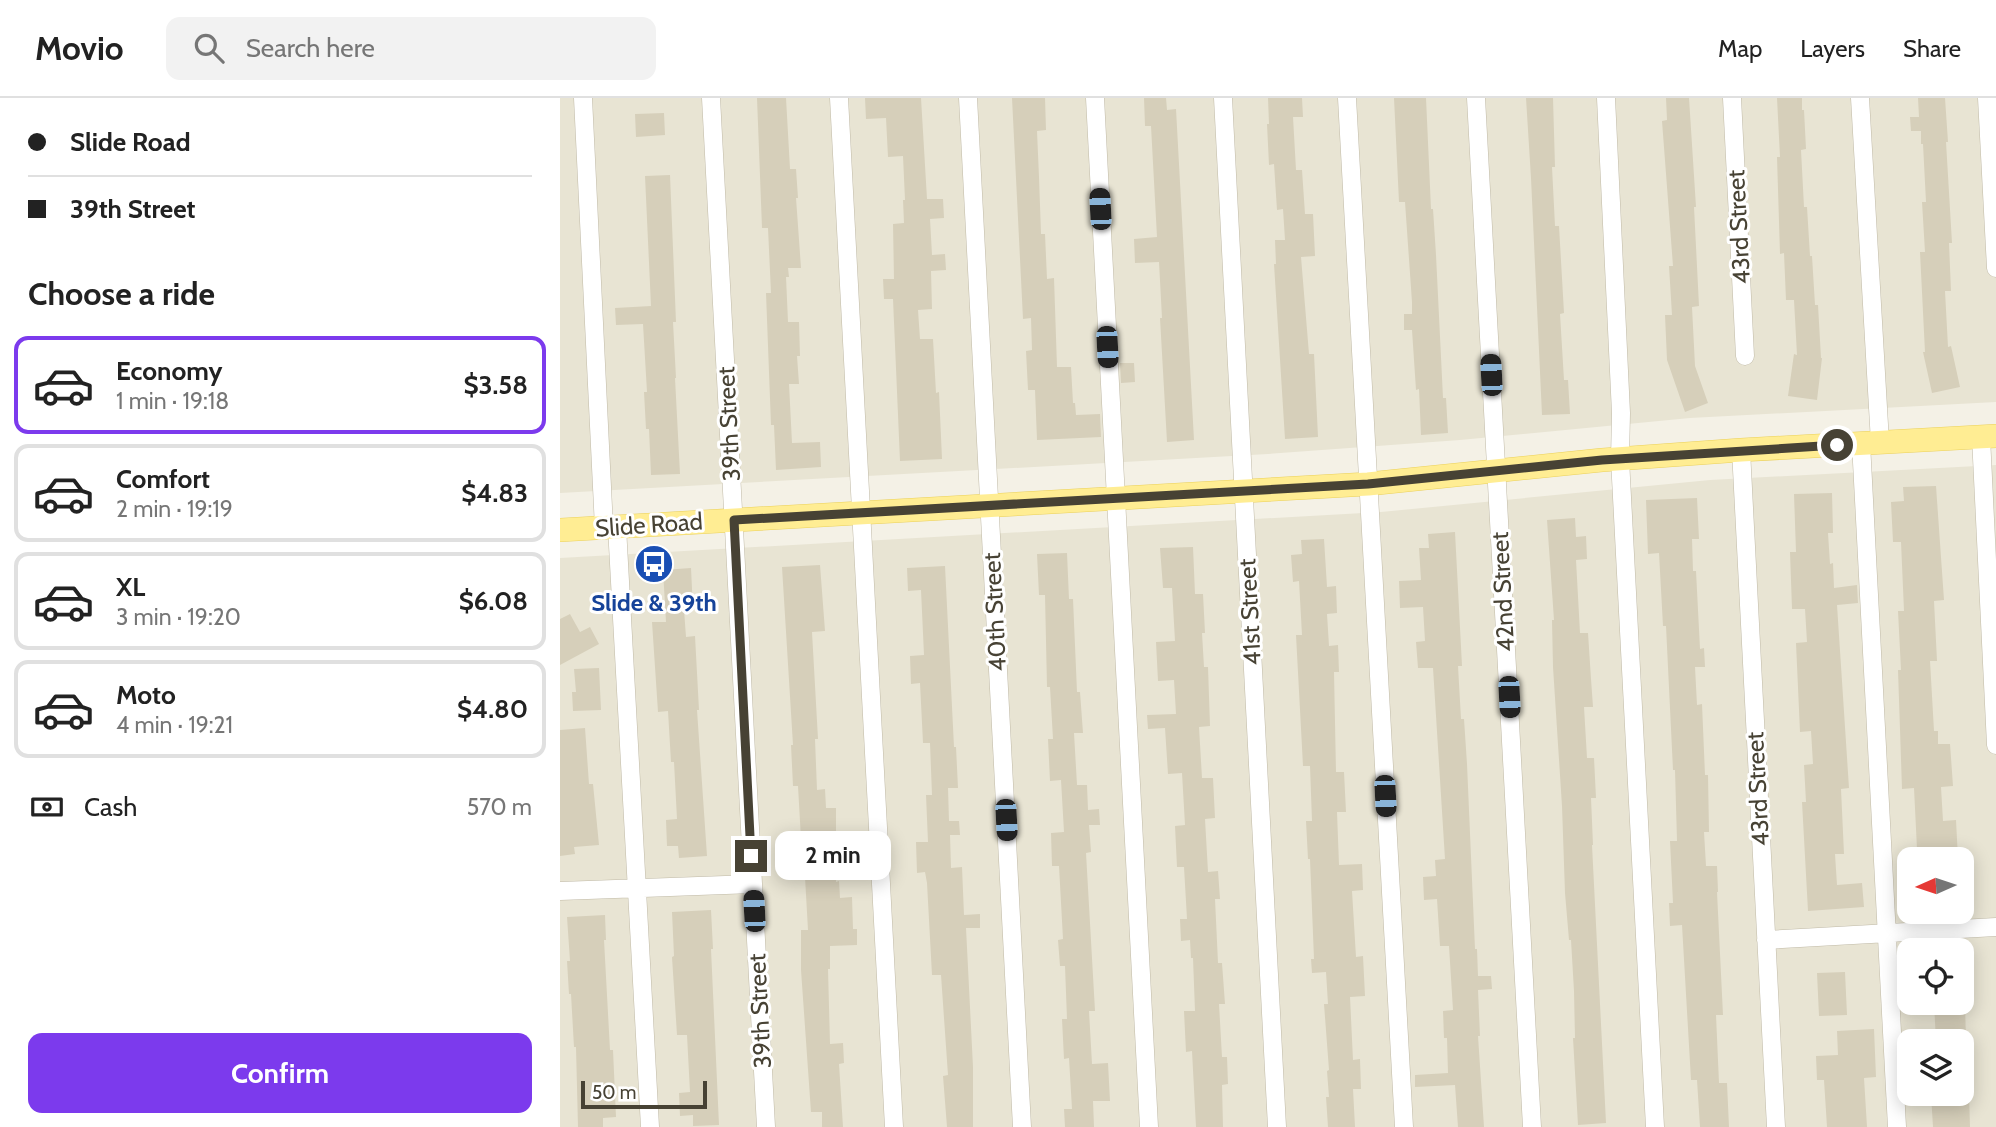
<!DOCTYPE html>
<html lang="en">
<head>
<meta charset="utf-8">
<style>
	body { margin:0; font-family:Cabin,sans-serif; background:#f2f2f2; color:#222; height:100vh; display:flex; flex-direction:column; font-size:26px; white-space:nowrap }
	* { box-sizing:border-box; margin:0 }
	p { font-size:23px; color:#767676 }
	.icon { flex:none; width:38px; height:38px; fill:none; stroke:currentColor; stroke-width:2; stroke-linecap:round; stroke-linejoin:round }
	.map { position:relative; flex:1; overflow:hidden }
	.side { display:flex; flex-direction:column; background:#fff; width:560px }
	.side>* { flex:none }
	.top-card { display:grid; align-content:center; height:154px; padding:0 28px; background:#fff }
	.needle { width:46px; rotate:267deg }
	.controls { position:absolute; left:1337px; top:749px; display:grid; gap:14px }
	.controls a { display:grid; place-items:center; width:77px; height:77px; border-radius:14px; background:#fff; box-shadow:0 4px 18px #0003; font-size:35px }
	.scale { position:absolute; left:21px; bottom:18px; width:126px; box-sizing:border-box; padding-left:7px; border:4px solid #474234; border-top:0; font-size:19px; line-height:24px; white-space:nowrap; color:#474234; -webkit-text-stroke:5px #fff; paint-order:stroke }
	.end { position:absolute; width:32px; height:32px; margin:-16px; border:9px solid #474234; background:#fff; box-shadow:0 0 0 4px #fff }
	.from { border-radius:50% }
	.bubble { position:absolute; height:49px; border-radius:14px; background:#fff; box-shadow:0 4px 18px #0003; font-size:23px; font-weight:800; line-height:49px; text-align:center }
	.car { position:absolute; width:21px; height:42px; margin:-21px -10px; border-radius:9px; box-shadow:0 0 5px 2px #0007; background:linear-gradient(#222 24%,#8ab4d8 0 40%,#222 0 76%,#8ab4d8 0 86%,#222 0) }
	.top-card b { display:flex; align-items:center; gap:24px; height:66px; font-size:26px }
	.top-card b+b { border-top:2px solid #e0e0e0 }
	.top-card i { width:18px; height:18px; background:#222 }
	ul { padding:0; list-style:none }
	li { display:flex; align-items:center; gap:21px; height:98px; margin:0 14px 10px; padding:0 14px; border:4px solid #e0e0e0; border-radius:14px }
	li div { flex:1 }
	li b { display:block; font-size:26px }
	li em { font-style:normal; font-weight:800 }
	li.current { border-color:#7c3aed }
	li>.icon { width:63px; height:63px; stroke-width:1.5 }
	h2 { padding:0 28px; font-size:32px; line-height:84px }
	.pay { display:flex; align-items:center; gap:18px; height:77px; padding:0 28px; font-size:26px }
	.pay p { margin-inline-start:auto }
	.action { display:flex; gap:14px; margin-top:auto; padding:14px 28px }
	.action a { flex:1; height:80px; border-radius:14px; background:#7c3aed; color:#fff; font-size:28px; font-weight:800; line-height:80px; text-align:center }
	header { display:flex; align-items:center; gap:42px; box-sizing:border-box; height:98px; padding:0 35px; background:#fff; border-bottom:2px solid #e0e0e0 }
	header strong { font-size:33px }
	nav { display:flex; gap:38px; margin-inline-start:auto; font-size:24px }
	.search { width:490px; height:63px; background:#f2f2f2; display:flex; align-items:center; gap:18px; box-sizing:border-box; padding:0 24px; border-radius:14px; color:#767676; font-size:26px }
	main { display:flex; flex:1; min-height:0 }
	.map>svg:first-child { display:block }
</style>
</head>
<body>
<header>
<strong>Movio</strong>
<div class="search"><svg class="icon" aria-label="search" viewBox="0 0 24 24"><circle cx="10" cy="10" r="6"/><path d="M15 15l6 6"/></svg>Search here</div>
<nav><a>Map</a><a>Layers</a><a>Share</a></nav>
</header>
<main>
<section class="side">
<div class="top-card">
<b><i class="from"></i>Slide Road</b>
<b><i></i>39th Street</b>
</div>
<h2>Choose a ride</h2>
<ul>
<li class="current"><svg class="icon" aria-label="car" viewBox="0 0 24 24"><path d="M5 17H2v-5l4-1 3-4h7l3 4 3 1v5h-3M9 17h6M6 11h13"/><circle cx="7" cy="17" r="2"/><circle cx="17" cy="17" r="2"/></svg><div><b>Economy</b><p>1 min · 19:18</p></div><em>$3.58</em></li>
<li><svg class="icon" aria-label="car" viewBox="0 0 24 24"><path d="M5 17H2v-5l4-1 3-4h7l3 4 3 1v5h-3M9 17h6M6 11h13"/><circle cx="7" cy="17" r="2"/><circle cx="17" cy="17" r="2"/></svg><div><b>Comfort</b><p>2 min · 19:19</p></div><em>$4.83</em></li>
<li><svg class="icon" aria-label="car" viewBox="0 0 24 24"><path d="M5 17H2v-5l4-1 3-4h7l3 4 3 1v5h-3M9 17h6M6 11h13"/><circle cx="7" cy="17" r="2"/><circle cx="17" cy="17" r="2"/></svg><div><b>XL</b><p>3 min · 19:20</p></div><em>$6.08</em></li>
<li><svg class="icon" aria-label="car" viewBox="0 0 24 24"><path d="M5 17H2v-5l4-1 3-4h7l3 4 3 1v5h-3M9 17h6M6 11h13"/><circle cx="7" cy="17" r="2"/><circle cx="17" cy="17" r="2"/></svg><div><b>Moto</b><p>4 min · 19:21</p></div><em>$4.80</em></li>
</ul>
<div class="pay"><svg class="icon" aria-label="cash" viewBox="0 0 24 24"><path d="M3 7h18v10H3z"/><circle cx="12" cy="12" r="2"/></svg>Cash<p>570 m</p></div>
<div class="action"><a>Confirm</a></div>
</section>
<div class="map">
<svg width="1436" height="1029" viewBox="0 0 1436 1029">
	<rect width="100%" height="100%" fill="#f4f1e6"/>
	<path fill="#e8e4d3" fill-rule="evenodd" d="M0,0H1436V304L1130,320L900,342L708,356L0,395Z
		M1436,367V1029H0V460L821,414L1150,382ZM1349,761H1402V814H1349ZM1349,852H1402V905H1349ZM1349,943H1402V996H1349Z"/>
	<path fill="#d6cfba" d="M197,0H226L230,71H236L238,100H236L241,170H228L229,179H226L228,224H239L240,258H237L239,286H229L232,345L260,344L261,369L216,372L214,327H211L206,195H211L208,130H202Z
		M305,0H361L367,101H383L384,120L370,121L372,157L385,156L386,172L371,173L372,211L358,212L360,241H373L376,295L379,294L382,361L340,363L333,201H324L323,181H334L333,126L344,125L343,102H345L343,58L328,59L326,20L306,21Z
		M452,0H485L486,32L477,33L479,79L481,136H485L487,181L494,180L497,269H511L513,305H515L516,317L540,316L541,339L477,342L475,292H468L466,253L472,252L471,220L463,221Z
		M584,0H606L607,12L616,11L634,342L607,344L600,220H602L599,164L575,165L574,141L597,139L591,28H585Z
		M708,0H742L743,19H733L736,72H742L745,116H753L755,158L741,159L749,256H754L758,339L725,341L714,166H716L715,142H725L723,111L717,112L714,66L709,67L707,26H709Z
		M834,0H866L871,111H873L876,157L883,300H886L888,335L861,337L859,291L856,292L852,232H844V216H852V204L845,104H839Z
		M966,0H993L995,69H992L995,128H999L1004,215L1000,216L1004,282H1008L1010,316L982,317L971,80Z
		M1106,0H1129L1136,109H1134L1139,208L1132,209L1135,268L1148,305L1125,314L1107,262L1105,217H1112L1109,168H1113L1102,23L1107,22Z
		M1217,0H1242V12H1244L1246,51L1241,52L1244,109H1247L1250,158H1252L1255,207H1258L1261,260H1262L1257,302L1228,298L1234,256L1237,257L1234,202H1226L1224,155L1220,156L1217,59H1220Z
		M1358,0H1385L1388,44H1386L1392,145H1389L1391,193H1385L1388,249L1391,248L1400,289L1372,295L1363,254H1365L1360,154H1365L1362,104H1366L1363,46H1361V33H1351L1350,19H1359Z
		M104,15L105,37L76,39L75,16Z
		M110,77L116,224H113L116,280H115L120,376L91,377L89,331H86L84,294H87L83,226L56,227L55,210L91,208L85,78Z
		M560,265H574L575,284L561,285Z
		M1376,388L1384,502L1374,503L1377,563H1370L1374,633H1378V646H1390L1393,688L1381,689L1383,723L1396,722L1398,761H1361V751H1357L1354,690L1342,691L1338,572H1341L1338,513H1344L1341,444H1333L1331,404L1344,403L1343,389Z
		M1272,395L1273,435H1268L1270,466L1273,465L1274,490L1297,487L1298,505L1277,507L1289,690L1281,691L1284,756H1275L1277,787L1302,785L1304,809L1248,813L1242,704H1246L1244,667L1253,666L1251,633L1240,634L1236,545L1247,544L1245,511H1232L1230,454H1236L1234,396Z
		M1137,400L1139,441H1132L1133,473H1136L1140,551L1144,550L1145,569H1135L1137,607L1142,606L1145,677H1148L1149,734H1144L1146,768H1157L1158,794H1157L1163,917H1156L1159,985H1167L1169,1029H1140L1137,982H1131L1122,827L1110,828L1109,805H1113L1110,743H1117L1115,672H1113L1106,528H1103L1099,455L1088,456L1086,402Z
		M1015,420L1016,439L1026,438L1027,461L1016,462L1020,535H1028L1031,581L1033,609H1024L1027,660H1034L1036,700H1031L1033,747H1032L1046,1025L1018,1027L1013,940H1015L1014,893L1011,842H1009L1005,795L1002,708L993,569L992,522H994L987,422Z
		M895,434L902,568H898L901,621H904L907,666L915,851H917L918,878H931L932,891L918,892L920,938H918L924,1029H898L895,987L855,989V977L888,975L887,940H884L883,913L893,912L889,848H880L877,801L864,802L863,779L876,778L875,762L885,761L873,570H858L856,544L865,543L863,509L840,510L839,483L861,482L859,450H869L868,436Z
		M764,441L767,489L776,488L777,515L767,516L769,548L778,547L779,574H774L776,674H784L786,714H777L779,767L802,766L803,792L792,793L796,859L803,858L805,898L790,899L793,962L800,961L801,991H793L795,1029H768L766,999H769L767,973L769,972L764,906H768L766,874L752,875L751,861H754L750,761H748L746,723H752L750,668H743L736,537H742L739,483L733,484L731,457L742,456L741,442Z
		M633,449L635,496H643L645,535H642L644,569H648L650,628L639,629L642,680H653L655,720L645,721L648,774L658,773L660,801H655L658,865H662L665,906H659L662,959H667L668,986L662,987L663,1029H636L632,953L626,954L624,913H635L633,860H631L630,842L621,843L620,821H627L624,769H617L615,728L625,727L622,675L608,676L605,630L588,631L587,617L616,616L614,582L598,583L596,544L615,543L612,490H603L600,450Z
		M507,455L509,501H513L517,594H520L523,635H514L517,687H527L528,712L539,711L540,727H529L531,754L526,755L535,913H529L532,966L548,965L550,1003H533L534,1029H505L504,1011H512L509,960L504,961L502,921H507L505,868H500L498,842L503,841L499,768H492L491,735L504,734L501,682L490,683L488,641H493L490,589H487L485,497H479L477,456Z
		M260,467L265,533L252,534L258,641H255L257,692L265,691L266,710H276V784L279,783L280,800L292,799L293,831H297V847L270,848V871H268L270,946L283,945L284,965L279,966L283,1029H262V1014H251L241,872V832H248L245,779L223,780V767L238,766L237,741H241L238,688H233L231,647H233L222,469Z
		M385,468L394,649H396L398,690H388L389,723H399L400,737H390L391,770L402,769L404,817L420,816V830H406L413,969V1029H387L383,978L388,977L381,877H372L367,785L365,774L357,775L356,744H368L366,697H372L370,645H363L360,585L351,586L350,558L364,557L361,492L348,493L347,470Z
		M131,470L133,512H124L126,539L135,538L139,612H137L147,758L119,760L118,748H107L106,722L117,721L114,664H111L108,613L98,614L92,524H106L103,472Z
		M10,516L20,534L30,529L39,546L0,567V521Z
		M39,570L41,612L13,613L12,594H16L14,571Z
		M25,630L29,686H33L39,747L14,749L15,756L0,758V632Z
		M151,812L153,851H151L159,1027L133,1028V1017L120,1018L119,995L130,994L127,937H117L112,859L114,858L112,814Z
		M45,817L46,842H44L50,952H53L56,1019L43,1020V1029H18L16,949H14L11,896H9L7,863H10L7,819Z
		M1285,874L1287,917L1259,918L1257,875Z
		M1374,905H1405L1406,943H1376Z
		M1314,931L1316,979L1304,980L1307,1029H1267L1264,982H1257L1256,958L1278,957L1277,933Z
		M1371,996H1409L1410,1029H1373Z"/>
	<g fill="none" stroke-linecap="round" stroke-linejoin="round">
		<g stroke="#c0baa7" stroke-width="19">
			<path id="minor" d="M23,0L44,430
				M151,0L206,1029
				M279,0L334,1029
				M408,0L462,1029
				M535,0L589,1029
				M663,0L717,1029
				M787,0L844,1029
				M916,0L972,1029
				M1046,0L1061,315L1060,361L1095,1029
				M1172,0L1185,258
				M1300,0L1320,344
				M1427,0L1436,170
				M1421,339L1436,647
				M1301,345L1337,1029
				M1181,352L1216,1029
				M57,429L90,1029
				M0,793L193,786
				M1206,842L1436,829"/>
		</g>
		<g stroke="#ebd15c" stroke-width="24">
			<path id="major" d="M0,432L808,386L1042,362L1181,352L1436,338"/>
		</g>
		<use href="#minor" stroke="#fff" stroke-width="18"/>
		<use href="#major" stroke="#ffed93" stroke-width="23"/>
	</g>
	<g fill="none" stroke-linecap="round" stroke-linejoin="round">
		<path stroke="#474234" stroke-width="9" d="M191,758L174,422L808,386L1042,362L1277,347"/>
	</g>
	<defs>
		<g id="bus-disc" transform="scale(2.0125)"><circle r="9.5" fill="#1a4fb4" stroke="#fff"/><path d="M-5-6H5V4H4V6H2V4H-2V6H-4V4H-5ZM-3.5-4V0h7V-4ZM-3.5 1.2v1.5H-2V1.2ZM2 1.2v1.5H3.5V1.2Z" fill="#fff"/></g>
	</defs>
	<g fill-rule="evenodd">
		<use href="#bus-disc" x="94" y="466"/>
	</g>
	<g text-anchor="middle" stroke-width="6" stroke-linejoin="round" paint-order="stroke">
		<g font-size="24" fill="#474234" stroke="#fff">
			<text transform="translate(1179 129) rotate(-93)" y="8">43rd Street</text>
			<text transform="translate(169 326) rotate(-93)" y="8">39th Street</text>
			<text transform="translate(89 427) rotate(-4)" y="8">Slide Road</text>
			<text transform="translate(943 494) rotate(-93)" y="8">42nd Street</text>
			<text transform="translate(435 514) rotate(-93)" y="8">40th Street</text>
			<text transform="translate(690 514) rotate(-93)" y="8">41st Street</text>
			<text transform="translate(1198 691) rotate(-93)" y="8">43rd Street</text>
			<text transform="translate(200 913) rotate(-93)" y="8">39th Street</text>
		</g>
		<g font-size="24" font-weight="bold" fill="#164399" stroke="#fff">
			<text x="94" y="513">Slide &amp; 39th</text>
		</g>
	</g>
</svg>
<div class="controls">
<a><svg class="needle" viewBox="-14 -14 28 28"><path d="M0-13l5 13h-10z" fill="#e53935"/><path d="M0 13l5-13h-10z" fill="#767676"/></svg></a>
<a><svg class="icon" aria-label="locate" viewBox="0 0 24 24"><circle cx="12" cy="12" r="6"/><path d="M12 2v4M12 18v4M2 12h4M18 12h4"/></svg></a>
<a><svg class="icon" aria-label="layers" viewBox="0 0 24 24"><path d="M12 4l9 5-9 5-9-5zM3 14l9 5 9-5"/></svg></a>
</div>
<div class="scale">50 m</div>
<i class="end from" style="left:1277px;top:347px"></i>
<i class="end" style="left:191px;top:758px"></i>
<div class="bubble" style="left:215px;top:733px;width:116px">2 min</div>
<i class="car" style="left:540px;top:111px;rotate:357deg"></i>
<i class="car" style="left:547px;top:249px;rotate:177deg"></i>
<i class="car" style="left:931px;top:277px;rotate:357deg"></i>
<i class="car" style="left:949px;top:599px;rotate:177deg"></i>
<i class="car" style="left:825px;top:698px;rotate:177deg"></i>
<i class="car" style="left:446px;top:722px;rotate:177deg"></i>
<i class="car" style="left:194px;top:813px;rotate:357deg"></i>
</div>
</main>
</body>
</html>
